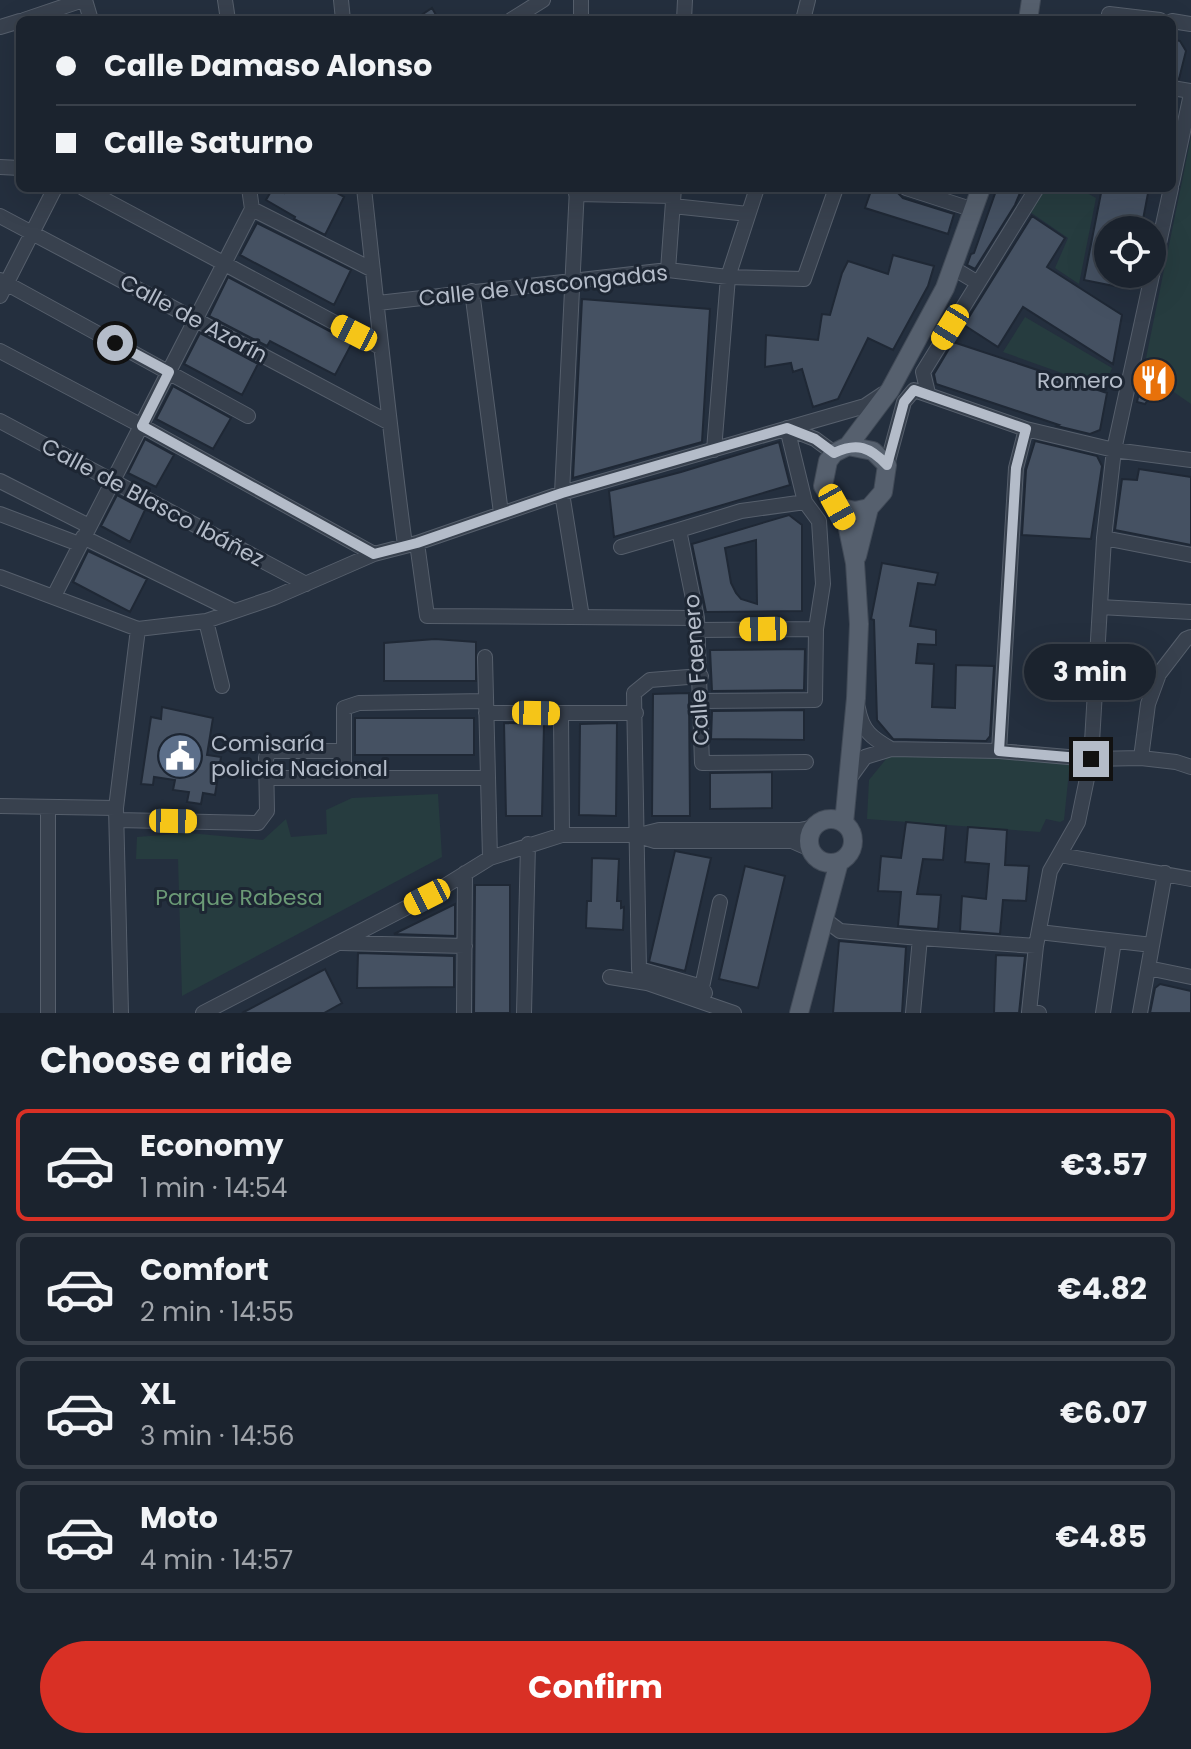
<!DOCTYPE html>
<html lang="en">
<head>
<meta charset="utf-8">
<style>
	body { margin:0; font-family:Poppins,sans-serif; background:#282f3a; color:#f1f3f6; height:100vh; display:flex; flex-direction:column; font-size:30px; white-space:nowrap }
	* { box-sizing:border-box; margin:0 }
	p { font-size:26px; color:#a0a4aa }
	.icon { flex:none; width:44px; height:44px; fill:none; stroke:currentColor; stroke-width:2; stroke-linecap:round; stroke-linejoin:round }
	.map { position:relative; height:1013px; overflow:hidden }
	.drawer { display:flex; flex-direction:column; background:#1b232e; flex:1 }
	.drawer>* { flex:none }
	.guide { position:absolute; left:16px; top:16px; width:1160px; height:176px; border-radius:12px; box-shadow:0 8px 32px #0002,0 0 0 2px #39404a; display:grid; align-content:center; height:176px; padding:0 40px; background:#1b232e }
	.buttons { position:absolute; left:1094px; top:216px; display:grid; gap:16px }
	.buttons a { display:grid; place-items:center; width:72px; height:72px; border-radius:50%; background:#1b232e; box-shadow:0 8px 32px #0002,0 0 0 2px #39404a; font-size:40px }
	.end { position:absolute; width:36px; height:36px; margin:-18px; border:10px solid #b4bcc9; background:#111; box-shadow:0 0 0 4px #111 }
	.from { border-radius:50% }
	.bubble { position:absolute; height:56px; border-radius:28px; background:#1b232e; box-shadow:0 8px 32px #0002,0 0 0 2px #39404a; font-size:26px; font-weight:700; line-height:56px; text-align:center }
	.car { position:absolute; width:24px; height:48px; margin:-24px -12px; border-radius:10px; box-shadow:0 0 6px 2px #0007; background:linear-gradient(#f5c518 24%,#345 0 40%,#f5c518 0 76%,#345 0 86%,#f5c518 0) }
	.guide b { display:flex; align-items:center; gap:28px; height:76px; font-size:30px }
	.guide b+b { border-top:2px solid #39404a }
	.guide i { width:20px; height:20px; background:#f1f3f6 }
	ul { padding:0; list-style:none }
	li { display:flex; align-items:center; gap:24px; height:112px; margin:0 16px 12px; padding:0 24px; border:4px solid #39404a; border-radius:12px }
	li div { flex:1 }
	li b { display:block; font-size:30px }
	li em { font-style:normal; font-weight:700 }
	li.current { border-color:#d93025 }
	li>.icon { width:72px; height:72px; stroke-width:1.5 }
	h2 { padding:0 40px; font-size:36px; line-height:96px }
	.primary-button { display:flex; gap:16px; margin-top:auto; padding:16px 40px }
	.primary-button a { flex:1; height:92px; border-radius:48px; background:#d93025; color:#fff; font-size:32px; font-weight:700; line-height:92px; text-align:center }
	.map>svg:first-child { display:block }
</style>
</head>
<body>
<div class="map">
<svg width="1191" height="1013" viewBox="0 0 1191 1013">
	<rect width="100%" height="100%" fill="#242f3e"/>
	<path fill="#263c3f" d="M1191,137V404L1161,383L1162,378L1158,369L1143,373Z
		M1044,188H1078L1096,198L1079,284L1055,268L1068,238L1030,212Z
		M1025,317L1112,368L1104,388L1003,352Z
		M891,753L1070,762L1064,820L1060,822L1046,819L1040,832L867,819L869,780Z
		M438,794L442,857L182,996L178,859H136L137,837L189,833L263,840L286,819L291,837L327,834L326,810L352,798Z"/>
	<path fill="#455162" stroke="#1f2835" stroke-width="2" fill-rule="evenodd" d="M432,8L439,20H414Z
		M1172,39L1180,41L1186,51L1179,79L1172,78Z
		M273,188L284,193L287,188H328L344,197L325,235L294,219L295,217L266,200Z
		M872,188H893L903,198L954,214L948,234L865,208Z
		M997,188H1022L1015,205L975,269L967,265L971,254L974,253Z
		M1102,188H1149L1141,230H1108V274H1132L1129,289L1084,280Z
		M1032,216L1065,238L1047,267L1122,315L1113,364L1023,307L998,347L964,325Z
		M257,223L351,270L334,305L240,255Z
		M893,255L934,266L928,286L893,350L868,338L838,399L813,407L802,369L793,372L791,363L765,367L766,335L818,340L822,314L830,315L842,273L848,261L888,274Z
		M228,277L352,343L335,375L270,341L267,346L209,316Z
		M582,299L710,309L702,442L573,478Z
		M200,333L258,364L242,395L184,364Z
		M953,342L1107,393L1100,430L1090,434L1057,426L1059,425L936,384L934,374Z
		M1158,369L1162,378L1161,383L1145,404L1137,402L1143,373Z
		M173,386L231,418L213,449L156,419Z
		M145,439L174,455L156,487L128,473Z
		M1035,441L1097,456L1102,466L1091,539L1022,535L1026,470Z
		M779,442L790,485L614,537L609,491L681,472Z
		M1139,469L1191,477V545L1115,530L1122,479L1137,480Z
		M117,495L145,510L130,542L101,526Z
		M789,515L802,525V611L706,612L692,544ZM756,540L757,604L741,599L736,593L731,583L725,548Z
		M88,551L147,579L130,612L73,582Z
		M882,563L938,573L935,585L918,583L910,626L936,630V645L918,644L916,663L934,664L932,707L955,708L956,665L994,666L990,736L986,741L893,739L877,720L874,620L871,619Z
		M435,639L476,642V681H384V643Z
		M805,649L804,690L712,691L710,650Z
		M689,693L690,816H652L653,694Z
		M162,707L213,718L207,755L221,757L215,795L203,793L201,804L187,802L189,792L173,790L175,780L154,777L153,785L141,784L151,717L161,719Z
		M804,710V740L711,739L712,711Z
		M355,718H474V755H355Z
		M504,723L544,724L542,816H506Z
		M617,723L616,816L579,815L580,724Z
		M772,772V808L710,809V773Z
		M906,822L946,826L943,860L923,859L917,894L941,895L938,929L898,926L901,892L878,891L881,856L901,858Z
		M968,827L1007,830L1005,865L1029,866L1026,901L1003,900L1000,934L960,931L962,896L986,899L989,864L965,862Z
		M675,851L711,858L685,971L649,962Z
		M592,858L619,859L617,901H621V908L624,907L623,930L586,928L587,901H591Z
		M745,866L785,876L758,988L719,979Z
		M475,885H510V1013H474Z
		M455,904V936L394,934Z
		M839,941L906,947L902,1013H833Z
		M358,953L454,956V987L357,988Z
		M996,955L1025,956L1019,1013H994Z
		M325,969L342,1003L324,1013H242Z
		M1160,984L1191,991V1013H1150L1155,988Z"/>
	<g fill="none" stroke-linecap="round" stroke-linejoin="round">
		<g stroke="#565f6c" stroke-width="16">
			<path id="minor" d="M85,0L91,20
				M225,0L228,20
				M341,0L343,20
				M1109,14L1160,20
				M24,20L83,0
				M511,20L543,0
				M581,20V0
				M684,20L685,0
				M803,20L808,0
				M1172,21L1191,24
				M0,27L20,21
				M1172,88L1191,91
				M0,167L20,168
				M1172,183L1191,94
				M83,188L380,347
				M364,188C377,307 389,426 405,545
				M577,188L562,493L582,617
				M906,188L974,210
				M576,194L673,196
				M673,206L748,214
				M252,209L373,270
				M0,216L388,422
				M953,268L978,283
				M668,270L674,188
				M0,280L248,416
				M472,291L501,513
				M0,296L55,188
				M378,303L668,270L728,277L804,279L836,188
				M0,351L142,426L374,554
				M928,393L923,372L1037,188
				M0,421L306,584
				M787,428L815,439L834,453
				M714,450L728,277L757,188
				M887,465L904,402L914,390L1026,429L1114,450L1191,460
				M0,481L89,526
				M805,502L741,511L679,530L697,618L702,763L806,762
				M0,514L79,544
				M83,537L234,611
				M1104,538L1191,555
				M417,543L427,616L697,618
				M621,547L679,530
				M0,577L138,629L206,621L273,598L374,554L417,543L562,493L865,406L883,394
				M54,596L252,209L249,188
				M1100,607L1191,612
				M206,621L222,686
				M697,630L816,629
				M485,657L490,858
				M1096,674H1159
				M701,676L650,680L634,693L639,969L702,987
				M701,701L815,700L816,629L823,584L819,521L805,502L787,428
				M858,708C862,731 872,738 891,749
				M486,713H636
				M561,714L562,835
				M999,751L1016,468L1026,429
				M1141,758L1148,704L1159,674L1186,639L1191,637
				M344,777V708L359,703L486,701
				M268,778H488
				M849,779L865,757L891,749L999,751L1091,759L1141,758L1176,762L1191,767
				M0,806L116,808
				M48,808V1013
				M117,820L258,823L267,811L266,757L271,751H344
				M639,836L655,841H792L810,849
				M1060,855L1191,879
				M824,919L840,931L920,938
				M1039,932L1152,945
				M341,943L465,946
				M1148,968L1191,977
				M610,977L647,983L734,1013
				M705,993L702,987L720,902
				M121,1013L116,808L138,629
				M203,1013L427,897L490,858L562,835H639L659,830H800L814,827
				M464,1013L465,873
				M524,1013L528,844
				M913,1013L920,938L1036,946
				M1039,1013L1029,1012L1036,946L1050,871L1078,822L1091,759L1104,538L1114,450L1171,188
				M1103,1013L1114,941
				M1140,1013L1165,873"/>
		</g>
		<g stroke="#414a57" stroke-width="20">
			<path id="major" d="M1028,20L1031,0
				M848,446L890,390L945,288L981,188
				M837,507L855,511L869,508L883,492L887,465L873,451L848,446L834,453L828,461L823,486L847,524L855,563L859,624L856,698L844,823
				M857,556L869,508
				M809 841a22 22 0 1 1 44 0a22 22 0 1 1-44 0Z
				M799,1013L839,862"/>
		</g>
		<use href="#minor" stroke="#38414e" stroke-width="14"/>
		<use href="#major" stroke="#56606e" stroke-width="18"/>
	</g>
	<g fill="none" stroke-linecap="round" stroke-linejoin="round">
		<path stroke="#b4bcc9" stroke-width="10" d="M115,343L169,372L142,426L374,554L417,543L562,493L787,428L815,439L834,453C857,442 870,447 887,465L904,402L914,390L1026,429L1016,468L999,751L1091,759"/>
	</g>
	<defs>
		<g id="restaurant-disc" transform="scale(2.3)"><circle r="9.5" fill="#e8710a" stroke="#1d2633"/><path d="M-5-6h1v4h1v-4h1v4h1v-4h1v5L-1.5 .5V6h-2V.5L-5-1ZM5-6V6H3V1.5H1.5Q1.5-4 5-6Z" fill="#fff"/></g>
		<g id="civic-disc" transform="scale(2.3)"><circle r="9.5" fill="#5c6f8a" stroke="#1d2633"/><path d="M-.6-6.5H3V-4.5H.6V-3L4-1V1h2V6H-6V1h2V-1L-.6-3ZM-1.2 2.5V6h2.4V2.5Z" fill="#fff"/></g>
	</defs>
	<g fill-rule="evenodd">
		<use href="#restaurant-disc" x="1154" y="380"/>
		<use href="#civic-disc" x="180" y="756"/>
	</g>
	<g text-anchor="middle" stroke-width="6" stroke-linejoin="round" paint-order="stroke">
		<g font-size="22" fill="#b4bcc9" stroke="#1d2633">
			<text transform="translate(543 285) rotate(-6)" y="8">Calle de Vascongadas</text>
			<text transform="translate(194 318) rotate(28)" y="8">Calle de Azorín</text>
			<text transform="translate(153 502) rotate(28)" y="8">Calle de Blasco Ibáñez</text>
			<text transform="translate(696 670) rotate(-94)" y="8">Calle Faenero</text>
		</g>
		<g font-size="22" fill="#b4bcc9" stroke="#1d2633" text-anchor="end">
			<text x="1123" y="388">Romero</text>
			<text x="211" y="751" text-anchor="start">Comisaría<tspan x="211" dy="25">policia Nacional</tspan></text>
		</g>
		<g font-size="22" fill="#6b9a76" stroke="#1d2633">
			<text x="239" y="905">Parque Rabesa</text>
		</g>
	</g>
</svg>
<div class="buttons">
<a><svg class="icon" aria-label="locate" viewBox="0 0 24 24"><circle cx="12" cy="12" r="6"/><path d="M12 2v4M12 18v4M2 12h4M18 12h4"/></svg></a>
</div>
<i class="end from" style="left:115px;top:343px"></i>
<i class="end" style="left:1091px;top:759px"></i>
<div class="bubble" style="left:1024px;top:644px;width:132px">3 min</div>
<i class="car" style="left:950px;top:327px;rotate:212deg"></i>
<i class="car" style="left:354px;top:333px;rotate:297deg"></i>
<i class="car" style="left:837px;top:507px;rotate:151deg"></i>
<i class="car" style="left:763px;top:629px;rotate:269deg"></i>
<i class="car" style="left:536px;top:713px;rotate:91deg"></i>
<i class="car" style="left:173px;top:821px;rotate:91deg"></i>
<i class="car" style="left:427px;top:897px;rotate:243deg"></i>
<div class="guide">
<b><i class="from"></i>Calle Damaso Alonso</b>
<b><i></i>Calle Saturno</b>
</div>
</div>
<section class="drawer">
<h2>Choose a ride</h2>
<ul>
<li class="current"><svg class="icon" aria-label="car" viewBox="0 0 24 24"><path d="M5 17H2v-5l4-1 3-4h7l3 4 3 1v5h-3M9 17h6M6 11h13"/><circle cx="7" cy="17" r="2"/><circle cx="17" cy="17" r="2"/></svg><div><b>Economy</b><p>1 min · 14:54</p></div><em>€3.57</em></li>
<li><svg class="icon" aria-label="car" viewBox="0 0 24 24"><path d="M5 17H2v-5l4-1 3-4h7l3 4 3 1v5h-3M9 17h6M6 11h13"/><circle cx="7" cy="17" r="2"/><circle cx="17" cy="17" r="2"/></svg><div><b>Comfort</b><p>2 min · 14:55</p></div><em>€4.82</em></li>
<li><svg class="icon" aria-label="car" viewBox="0 0 24 24"><path d="M5 17H2v-5l4-1 3-4h7l3 4 3 1v5h-3M9 17h6M6 11h13"/><circle cx="7" cy="17" r="2"/><circle cx="17" cy="17" r="2"/></svg><div><b>XL</b><p>3 min · 14:56</p></div><em>€6.07</em></li>
<li><svg class="icon" aria-label="car" viewBox="0 0 24 24"><path d="M5 17H2v-5l4-1 3-4h7l3 4 3 1v5h-3M9 17h6M6 11h13"/><circle cx="7" cy="17" r="2"/><circle cx="17" cy="17" r="2"/></svg><div><b>Moto</b><p>4 min · 14:57</p></div><em>€4.85</em></li>
</ul>
<div class="primary-button"><a>Confirm</a></div>
</section>
</body>
</html>
